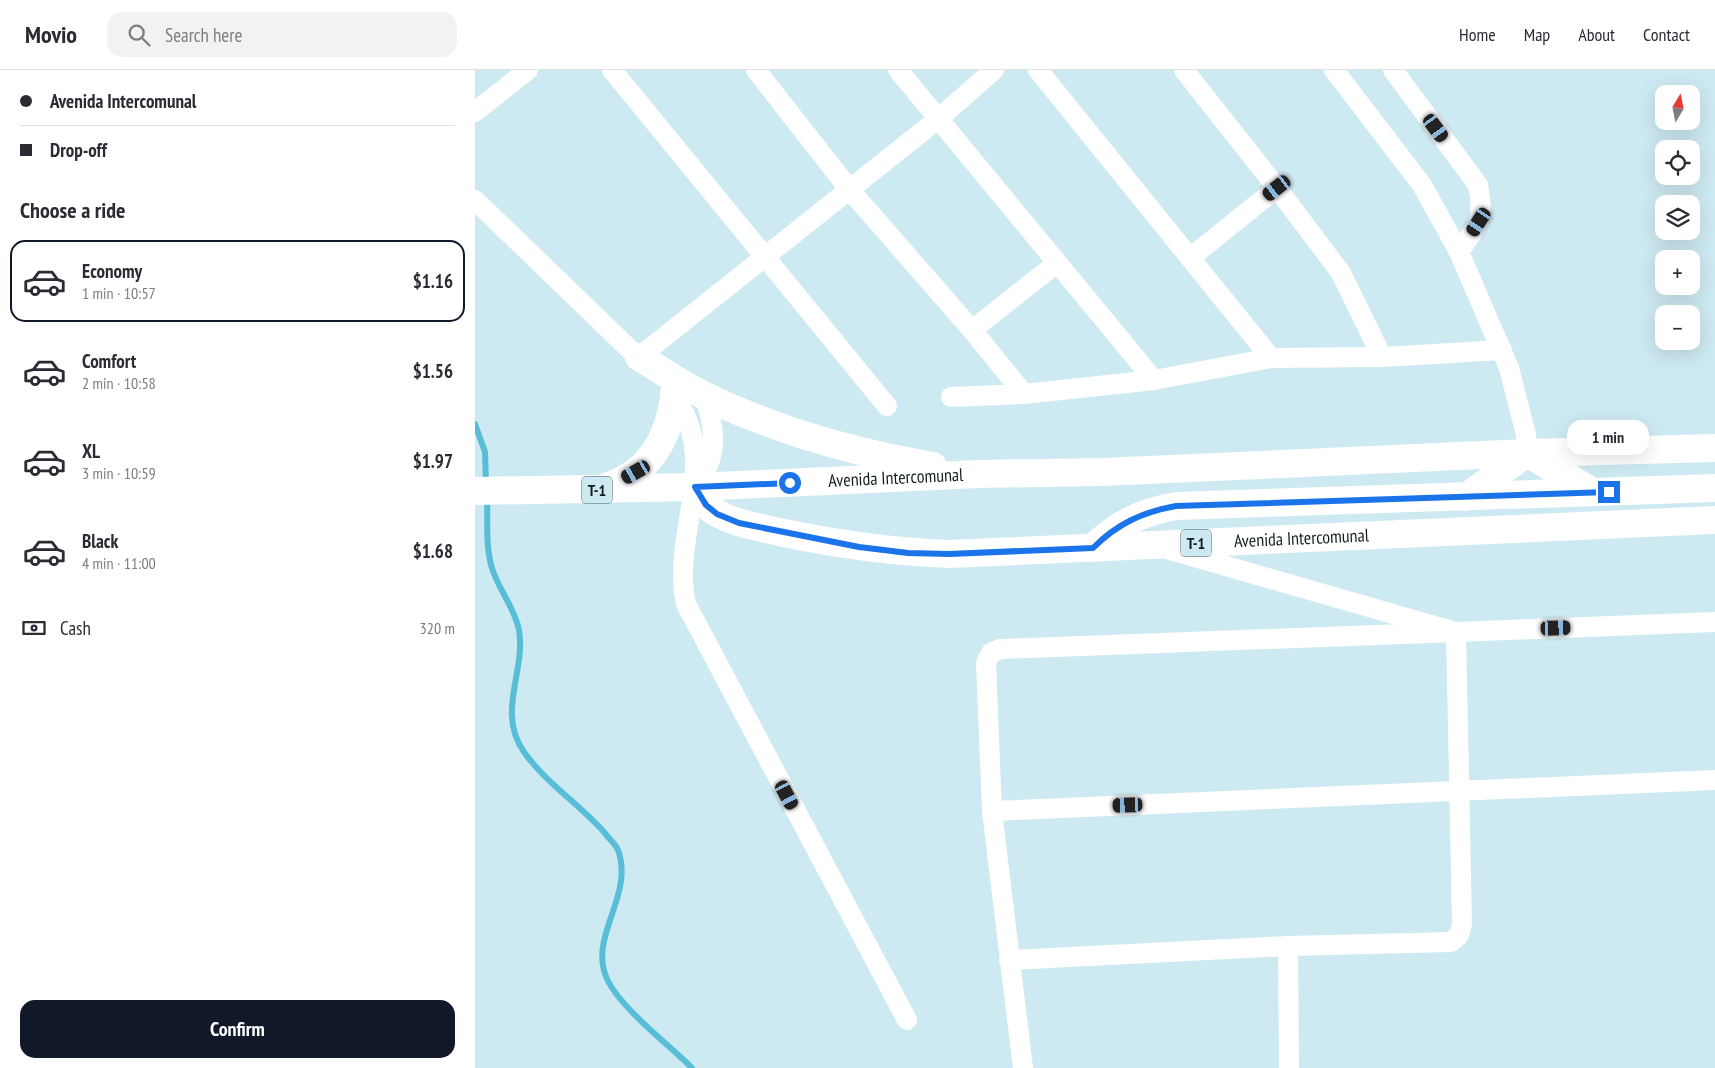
<!DOCTYPE html>
<html lang="en">
<head>
<meta charset="utf-8">
<style>
	body { margin:0; font-family:"PT Sans Narrow",sans-serif; background:#f2f2f3; color:#2b2b33; height:100vh; display:flex; flex-direction:column; font-size:19px; white-space:nowrap }
	* { box-sizing:border-box; margin:0 }
	p { font-size:16px; color:#7c7c81 }
	.icon { flex:none; width:28px; height:28px; fill:none; stroke:currentColor; stroke-width:2; stroke-linecap:round; stroke-linejoin:round }
	.map { position:relative; flex:1; overflow:hidden }
	.details { display:flex; flex-direction:column; background:#fff; width:475px }
	.details>* { flex:none }
	.banner { display:grid; align-content:center; height:110px; padding:0 20px; background:#fff }
	.needle { width:32px; rotate:10deg }
	.buttons { position:absolute; left:1180px; top:15px; display:grid; gap:10px }
	.buttons a { display:grid; place-items:center; width:45px; height:45px; border-radius:10px; background:#fff; box-shadow:0 5px 20px #0002; font-size:25px }
	.end { position:absolute; width:22px; height:22px; margin:-11px; border:6px solid #1a73e8; background:#fff; box-shadow:0 0 0 2px #fff }
	.from { border-radius:50% }
	.bubble { position:absolute; height:35px; border-radius:15px; background:#fff; box-shadow:0 5px 20px #0002; font-size:16px; font-weight:700; line-height:35px; text-align:center }
	.car { position:absolute; width:15px; height:30px; margin:-15px -8px; border-radius:6px; box-shadow:0 0 4px 1px #0007; background:linear-gradient(#222 24%,#8ab4d8 0 40%,#222 0 76%,#8ab4d8 0 86%,#222 0) }
	.banner b { display:flex; align-items:center; gap:18px; height:48px; font-size:19px }
	.banner b+b { border-top:1px solid #e1e1e2 }
	.banner i { width:12px; height:12px; background:#2b2b33 }
	ul { padding:0; list-style:none }
	li { display:flex; align-items:center; gap:15px; height:82px; margin:0 10px 8px; padding:0 10px; border:2px solid transparent; border-radius:15px }
	li div { flex:1 }
	li b { display:block; font-size:19px }
	li em { font-style:normal; font-weight:700 }
	li.on { border-color:#111827 }
	li>.icon { width:45px; height:45px; stroke-width:1.5 }
	h2 { padding:0 20px; font-size:22px; line-height:60px }
	.pay { display:flex; align-items:center; gap:12px; height:55px; padding:0 20px; font-size:19px }
	.pay p { margin-inline-start:auto }
	.cta { display:flex; gap:10px; margin-top:auto; padding:10px 20px }
	.cta a { flex:1; height:58px; border-radius:15px; background:#111827; color:#fff; font-size:20px; font-weight:700; line-height:58px; text-align:center }
	header { display:flex; align-items:center; gap:30px; box-sizing:border-box; height:70px; padding:0 25px; background:#fff; border-bottom:1px solid #e1e1e2 }
	header strong { font-size:24px }
	nav { display:flex; gap:28px; margin-inline-start:auto; font-size:18px }
	.search { width:350px; height:45px; background:#f2f2f3; display:flex; align-items:center; gap:12px; box-sizing:border-box; padding:0 18px; border-radius:15px; color:#7c7c81; font-size:19px }
	main { display:flex; flex:1; min-height:0 }
	.map>svg:first-child { display:block }
</style>
</head>
<body>
<header>
<strong>Movio</strong>
<div class="search"><svg class="icon" aria-label="search" viewBox="0 0 24 24"><circle cx="10" cy="10" r="6"/><path d="M15 15l6 6"/></svg>Search here</div>
<nav><a>Home</a><a>Map</a><a>About</a><a>Contact</a></nav>
</header>
<main>
<section class="details">
<div class="banner">
<b><i class="from"></i>Avenida Intercomunal</b>
<b><i></i>Drop-off</b>
</div>
<h2>Choose a ride</h2>
<ul>
<li class="on"><svg class="icon" aria-label="car" viewBox="0 0 24 24"><path d="M5 17H2v-5l4-1 3-4h7l3 4 3 1v5h-3M9 17h6M6 11h13"/><circle cx="7" cy="17" r="2"/><circle cx="17" cy="17" r="2"/></svg><div><b>Economy</b><p>1 min · 10:57</p></div><em>$1.16</em></li>
<li><svg class="icon" aria-label="car" viewBox="0 0 24 24"><path d="M5 17H2v-5l4-1 3-4h7l3 4 3 1v5h-3M9 17h6M6 11h13"/><circle cx="7" cy="17" r="2"/><circle cx="17" cy="17" r="2"/></svg><div><b>Comfort</b><p>2 min · 10:58</p></div><em>$1.56</em></li>
<li><svg class="icon" aria-label="car" viewBox="0 0 24 24"><path d="M5 17H2v-5l4-1 3-4h7l3 4 3 1v5h-3M9 17h6M6 11h13"/><circle cx="7" cy="17" r="2"/><circle cx="17" cy="17" r="2"/></svg><div><b>XL</b><p>3 min · 10:59</p></div><em>$1.97</em></li>
<li><svg class="icon" aria-label="car" viewBox="0 0 24 24"><path d="M5 17H2v-5l4-1 3-4h7l3 4 3 1v5h-3M9 17h6M6 11h13"/><circle cx="7" cy="17" r="2"/><circle cx="17" cy="17" r="2"/></svg><div><b>Black</b><p>4 min · 11:00</p></div><em>$1.68</em></li>
</ul>
<div class="pay"><svg class="icon" aria-label="cash" viewBox="0 0 24 24"><path d="M3 7h18v10H3z"/><circle cx="12" cy="12" r="2"/></svg>Cash<p>320 m</p></div>
<div class="cta"><a>Confirm</a></div>
</section>
<div class="map">
<svg width="1240" height="998" viewBox="0 0 1240 998">
	<rect width="100%" height="100%" fill="#cde9f1"/>
	<g fill="none" stroke-linecap="round" stroke-linejoin="round">
		<path stroke="#58bed8" stroke-width="6" d="M0,354L10,382L11,413
			M12,426C13,449 10,475 17,498C23,519 40,538 44,560C51,602 21,642 49,682C70,712 104,734 129,762C133,768 140,773 143,780C160,827 111,868 133,911C147,939 194,975 217,998"/>
		<path stroke="#fff" stroke-width="20" d="M137,0L412,336
			M281,0L374,119L497,260L549,324
			M423,0L679,310
			M563,0L796,288
			M859,0L947,115L984,182L1034,298L1051,365L1052,383
			M918,0L1003,115C1010,151 1003,153 984,182
			M0,42L53,0
			M0,130L173,297
			M715,188L802,118
			M497,260L582,193
			M164,287L463,49L519,0
			M907,287L1027,280
			M195,323C250,385 195,464 211,534L432,950
			M476,327L549,324L679,310L796,288L907,287L866,203L802,118L709,0
			M220,417C244,388 241,359 229,325
			M695,480L981,562L1240,552
			M517,741L1240,710
			M534,890L813,876
			M548,998L517,741L511,593L516,583L525,579L981,562L987,854L984,865L976,872L813,876L814,998"/>
		<g stroke="#fff" stroke-width="28">
			<path d="M164,287C186,300 207,315 230,326C300,360 381,383 458,396"/>
			<path d="M131,417C174,403 193,370 199,327"/>
			<path id="s1" d="M220,417C226,428 231,437 242,443C261,454 283,457 304,462C361,474 416,482 475,484L1240,450"/>
			<path id="s2" d="M0,421L220,417L504,404L627,402L1052,383L1240,378"/>
			<path d="M991,427L1052,383L1118,422"/>
			<path d="M618,478C642,454 667,442 701,436L1240,418"/>
		</g>
	</g>
	<g fill="none" stroke-linecap="round" stroke-linejoin="round">
		<path stroke="#1a73e8" stroke-width="6" d="M315,413L220,417L231,435L242,444L264,453L384,477L433,483L474,484L618,478C642,454 667,442 701,436L1134,422"/>
	</g>
	<g text-anchor="middle" stroke-width="4" stroke-linejoin="round" paint-order="stroke">
		<g fill="#cde9f1" stroke="#4b5b5f" stroke-width="1">
			<rect x="107" y="406.5" width="30" height="27" rx="4"/>
			<rect x="706" y="459.5" width="30" height="27" rx="4"/>
		</g>
		<g font-size="16" font-weight="bold" fill="#131e21">
			<text x="122" y="426">T-1</text>
			<text x="721" y="479">T-1</text>
		</g>
		<g font-size="18" fill="#131e21" stroke="#cde9f1">
			<text dy="6" stroke="none"><textPath href="#s2" startOffset="421">Avenida Intercomunal</textPath></text>
			<text dy="6" stroke="none"><textPath href="#s1" startOffset="624">Avenida Intercomunal</textPath></text>
		</g>
	</g>
</svg>
<div class="buttons">
<a><svg class="needle" viewBox="-14 -14 28 28"><path d="M0-13l5 13h-10z" fill="#e53935"/><path d="M0 13l5-13h-10z" fill="#7c7c81"/></svg></a>
<a><svg class="icon" aria-label="locate" viewBox="0 0 24 24"><circle cx="12" cy="12" r="6"/><path d="M12 2v4M12 18v4M2 12h4M18 12h4"/></svg></a>
<a><svg class="icon" aria-label="layers" viewBox="0 0 24 24"><path d="M12 4l9 5-9 5-9-5zM3 14l9 5 9-5"/></svg></a>
<a>+</a>
<a>−</a>
</div>
<i class="end from" style="left:315px;top:413px"></i>
<i class="end" style="left:1134px;top:422px"></i>
<div class="bubble" style="left:1092px;top:350px;width:82px">1 min</div>
<i class="car" style="left:961px;top:58px;rotate:144deg"></i>
<i class="car" style="left:802px;top:118px;rotate:232deg"></i>
<i class="car" style="left:1004px;top:152px;rotate:213deg"></i>
<i class="car" style="left:161px;top:402px;rotate:240deg"></i>
<i class="car" style="left:1081px;top:558px;rotate:88deg"></i>
<i class="car" style="left:312px;top:725px;rotate:152deg"></i>
<i class="car" style="left:653px;top:735px;rotate:268deg"></i>
</div>
</main>
</body>
</html>
